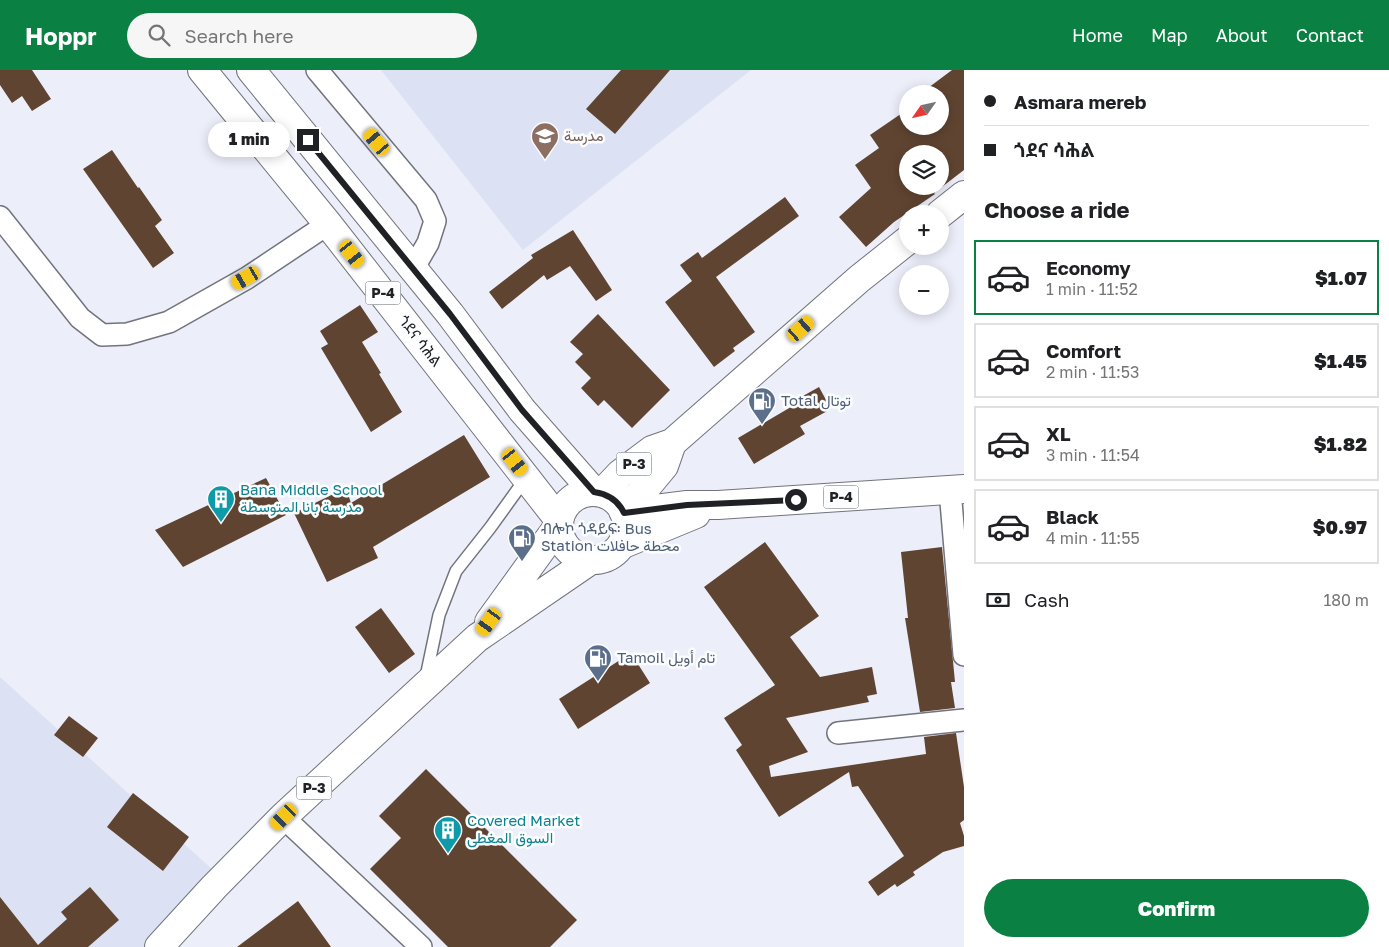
<!DOCTYPE html>
<html lang="en">
<head>
<meta charset="utf-8">
<style>
	body { margin:0; font-family:"Golos Text",Vazirmatn,"Noto Sans Ethiopic",sans-serif; background:#f6f6f6; color:#202124; height:100vh; display:flex; flex-direction:column; font-size:19px; white-space:nowrap }
	* { box-sizing:border-box; margin:0 }
	p { font-size:16px; color:#757577 }
	.icon { flex:none; width:28px; height:28px; fill:none; stroke:currentColor; stroke-width:2; stroke-linecap:round; stroke-linejoin:round }
	.map { position:relative; flex:1; overflow:hidden }
	.drawer { display:flex; flex-direction:column; background:#fff; width:425px }
	.drawer>* { flex:none }
	.banner { display:grid; align-content:center; height:110px; padding:0 20px; background:#fff }
	.needle { width:32px; rotate:236deg }
	.tools { position:absolute; left:899px; top:15px; display:grid; gap:10px }
	.tools a { display:grid; place-items:center; width:50px; height:50px; border-radius:50%; background:#fff; box-shadow:0 2px 12px #0003; font-size:25px }
	.end { position:absolute; width:22px; height:22px; margin:-11px; border:6px solid #202125; background:#fff; box-shadow:0 0 0 2px #fff }
	.from { border-radius:50% }
	.bubble { position:absolute; height:35px; border-radius:18px; background:#fff; box-shadow:0 2px 12px #0003; font-size:16px; font-weight:800; line-height:35px; text-align:center }
	.car { position:absolute; width:15px; height:30px; margin:-15px -8px; border-radius:6px; box-shadow:0 0 4px 1px #0007; background:linear-gradient(#f5c518 24%,#345 0 40%,#f5c518 0 76%,#345 0 86%,#f5c518 0) }
	.banner b { display:flex; align-items:center; gap:18px; height:48px; font-size:19px }
	.banner b+b { border-top:1px solid #e0e0e0 }
	.banner i { width:12px; height:12px; background:#202124 }
	ul { padding:0; list-style:none }
	li { display:flex; align-items:center; gap:15px; height:75px; margin:0 10px 8px; padding:0 10px; border:2px solid #e0e0e0; border-radius:0px }
	li div { flex:1 }
	li b { display:block; font-size:19px }
	li em { font-style:normal; font-weight:800 }
	li.active { border-color:#0b8043 }
	li>.icon { width:45px; height:45px; stroke-width:1.5 }
	h2 { padding:0 20px; font-size:22px; line-height:60px }
	.pay { display:flex; align-items:center; gap:12px; height:55px; padding:0 20px; font-size:19px }
	.pay p { margin-inline-start:auto }
	.primary-button { display:flex; gap:10px; margin-top:auto; padding:10px 20px }
	.primary-button a { flex:1; height:58px; border-radius:30px; background:#0b8043; color:#fff; font-size:20px; font-weight:800; line-height:58px; text-align:center }
	header { display:flex; align-items:center; gap:30px; box-sizing:border-box; height:70px; padding:0 25px; background:#0b8043; color:#fff }
	header strong { font-size:24px }
	nav { display:flex; gap:28px; margin-inline-start:auto; font-size:18px }
	.search { width:350px; height:45px; background:#f6f6f6; display:flex; align-items:center; gap:12px; box-sizing:border-box; padding:0 18px; border-radius:28px; color:#757577; font-size:19px }
	main { display:flex; flex:1; min-height:0 }
	.map>svg:first-child { display:block }
</style>
</head>
<body>
<header>
<strong>Hoppr</strong>
<div class="search"><svg class="icon" aria-label="search" viewBox="0 0 24 24"><circle cx="10" cy="10" r="6"/><path d="M15 15l6 6"/></svg>Search here</div>
<nav><a>Home</a><a>Map</a><a>About</a><a>Contact</a></nav>
</header>
<main>
<div class="map">
<svg width="964" height="877" viewBox="0 0 964 877">
	<rect width="100%" height="100%" fill="#eceffa"/>
	<path fill="#dce2f3" d="M381,0H751L523,180Z
		M0,607L224,810L163,877H0Z"/>
	<path fill="#5f4431" fill-rule="evenodd" d="M0,0H32L51,29L32,41L22,26L12,33L0,15Z
		M621,0H670L615,64L586,39Z
		M952,0H964V100L934,123L935,124L894,152L866,177L839,147L871,118L855,95L879,78L870,65L908,39V56H940V24H929L931,22L928,18ZM908,84H940V116H908Z
		M112,80L138,118L139,117L162,150L155,156L174,183L153,198L83,99Z
		M785,127L799,146L716,207L755,262L733,278L735,281L714,297L665,232L692,211L680,195L698,182L702,188Z
		M573,160L612,220L596,231L570,196L547,210L544,205L502,239L489,222L533,188L531,185Z
		M360,235L378,262L362,272L381,303L379,304L402,342L371,362L321,278L328,274L320,261Z
		M598,244L670,320L632,358L604,330L598,336L581,318L591,308L575,292L583,284L570,272Z
		M819,317L831,339L800,356L805,364L754,394L738,368L796,334L794,331Z
		M464,365L490,407L373,477L378,488L327,512L294,443L346,418L351,433Z
		M266,408L286,445L183,497L155,460Z
		M765,472L819,546L790,567L820,607L872,597L877,624L867,626L869,632L786,648L808,682L769,696L771,707L926,684L924,667L956,663L964,717V750L960,753L964,766V776L943,782L913,802L915,805L897,817L895,814L878,826L868,812L904,786L858,716L852,717L849,702L779,747L736,680L742,675L724,648L775,615L704,517Z
		M942,477L955,612H951L955,638L920,642L905,548H908L901,482Z
		M381,538L415,584L389,603L355,557Z
		M631,583L650,613L578,659L559,629Z
		M69,646L98,668L83,687L54,665Z
		M426,699L577,850L550,877H448L370,799L401,768L379,746Z
		M133,723L189,767L163,801L107,757Z
		M90,817L119,850L88,877H0V827L38,875L67,849L61,842Z
		M298,831L331,877H237Z"/>
	<g fill="none" stroke-linecap="round" stroke-linejoin="round">
		<g stroke="#71747d" stroke-width="14">
			<path id="lane" d="M426,607L439,545L456,501L490,458L526,408"/>
		</g>
		<g stroke="#71747d" stroke-width="24">
			<path id="street" d="M317,0L426,130L435,151L428,173L413,199
				M0,147L80,248L102,265L127,264L169,252L247,208L328,154
				M950,420L964,585
				M838,663L964,650
				M283,747L421,877"/>
		</g>
		<g stroke="#71747d" stroke-width="30">
			<path id="primary" d="M489,552L559,455
				M159,877L214,817L283,747L477,568L591,490"/>
		</g>
		<g stroke="#71747d" stroke-width="30">
			<path id="highway" d="M202,0L328,154L559,450
				M251,0L450,244L522,340L594,422
				M940,144L964,125
				M559 456a34 34 0 1 1 68 0a34 34 0 1 1-68 0Z
				M602,423L620,404L652,380L672,373L859,209L908,170
				M623,441L644,420L664,396L672,373
				M624,443L687,435H718L964,419
				M621,475L696,444"/>
		</g>
		<use href="#lane" stroke="#fff" stroke-width="11"/>
		<use href="#street" stroke="#fff" stroke-width="21"/>
		<use href="#primary" stroke="#fff" stroke-width="28"/>
		<use href="#highway" stroke="#fff" stroke-width="28"/>
	</g>
	<g fill="none" stroke-linecap="round" stroke-linejoin="round">
		<path stroke="#202125" stroke-width="6" d="M308,70L450,244L522,340L594,422C608,424 618,430 624,443L687,435L796,430"/>
	</g>
	<defs>
		<g id="school-pin" transform="scale(1.4375)"><path d="M0 17L-7.5 6A9.5 9.5 0 1 1 7.5 6Z" fill="#8d6e63" stroke="#fcfdff"/><path d="M0-5L7-2L0 1L-7-2ZM-4 1L0 2.5L4 1V4Q0 6-4 4Z" fill="#fff"/></g>
		<g id="fuel-pin" transform="scale(1.4375)"><path d="M0 17L-7.5 6A9.5 9.5 0 1 1 7.5 6Z" fill="#5c6f8a" stroke="#fcfdff"/><path d="M-5.5-6h7V0h2V4h1.3V-2.5L3-4.5l.8-.8L6-3V5H2.5V1h-1V6h-7ZM-4.2-4.7v3.2H.2V-4.7Z" fill="#fff"/></g>
		<g id="building-pin" transform="scale(1.4375)"><path d="M0 17L-7.5 6A9.5 9.5 0 1 1 7.5 6Z" fill="#0f9aa8" stroke="#fcfdff"/><path d="M-4-6H4V6H1V3H-1V6H-4ZM-2.5-4.3h1.7v1.8h-1.7ZM.8-4.3h1.7v1.8H.8ZM-2.5-1h1.7V.8h-1.7ZM.8-1h1.7V.8H.8Z" fill="#fff"/></g>
	</defs>
	<g fill-rule="evenodd">
		<use href="#school-pin" x="545" y="66"/>
		<use href="#fuel-pin" x="762" y="331"/>
		<use href="#building-pin" x="221" y="429"/>
		<use href="#fuel-pin" x="522" y="468"/>
		<use href="#fuel-pin" x="598" y="588"/>
		<use href="#building-pin" x="448" y="760"/>
	</g>
	<g text-anchor="middle" stroke-width="5" stroke-linejoin="round" paint-order="stroke">
		<g fill="#fcfdff" stroke="#626366" stroke-width="1">
			<rect x="365.5" y="211.5" width="35" height="23" rx="4"/>
			<rect x="616.5" y="382.5" width="35" height="23" rx="4"/>
			<rect x="823.5" y="415.5" width="35" height="23" rx="4"/>
			<rect x="296.5" y="706.5" width="35" height="23" rx="4"/>
		</g>
		<g font-size="14" font-weight="bold" fill="#202125">
			<text x="383" y="228">P-4</text>
			<text x="634" y="399">P-3</text>
			<text x="841" y="432">P-4</text>
			<text x="314" y="723">P-3</text>
		</g>
		<g font-size="15" fill="#785e54" stroke="#fcfdff" text-anchor="start">
			<text x="564" y="71">مدرسة</text>
		</g>
		<g font-size="15" fill="#202125" stroke="#fcfdff">
			<text transform="translate(420 271) rotate(52)" y="5">ጎደና ሳሕል</text>
		</g>
		<g font-size="15" fill="#4e5e75" stroke="#fcfdff" text-anchor="start">
			<text x="781" y="336">Total توتال</text>
			<text x="541" y="464">ብሎኮ ጎዳይፍ፡ Bus<tspan x="541" dy="17">Station محطة حافلات</tspan></text>
			<text x="617" y="593">Tamoil تام أويل</text>
		</g>
		<g font-size="15" fill="#0d838f" stroke="#fcfdff" text-anchor="start">
			<text x="240" y="425">Bana Middle School<tspan x="240" dy="17">مدرسة بانا المتوسطة</tspan></text>
			<text x="467" y="756">Covered Market<tspan x="467" dy="17">السوق المغطى</tspan></text>
		</g>
	</g>
</svg>
<div class="tools">
<a><svg class="needle" viewBox="-14 -14 28 28"><path d="M0-13l5 13h-10z" fill="#e53935"/><path d="M0 13l5-13h-10z" fill="#757577"/></svg></a>
<a><svg class="icon" aria-label="layers" viewBox="0 0 24 24"><path d="M12 4l9 5-9 5-9-5zM3 14l9 5 9-5"/></svg></a>
<a>+</a>
<a>−</a>
</div>
<i class="end from" style="left:796px;top:430px"></i>
<i class="end" style="left:308px;top:70px"></i>
<div class="bubble" style="left:208px;top:52px;width:82px">1 min</div>
<i class="car" style="left:377px;top:72px;rotate:320deg"></i>
<i class="car" style="left:352px;top:184px;rotate:142deg"></i>
<i class="car" style="left:246px;top:208px;rotate:240deg"></i>
<i class="car" style="left:801px;top:259px;rotate:49deg"></i>
<i class="car" style="left:515px;top:392px;rotate:142deg"></i>
<i class="car" style="left:489px;top:552px;rotate:216deg"></i>
<i class="car" style="left:284px;top:747px;rotate:225deg"></i>
</div>
<section class="drawer">
<div class="banner">
<b><i class="from"></i>Asmara mereb</b>
<b><i></i>ጎደና ሳሕል</b>
</div>
<h2>Choose a ride</h2>
<ul>
<li class="active"><svg class="icon" aria-label="car" viewBox="0 0 24 24"><path d="M5 17H2v-5l4-1 3-4h7l3 4 3 1v5h-3M9 17h6M6 11h13"/><circle cx="7" cy="17" r="2"/><circle cx="17" cy="17" r="2"/></svg><div><b>Economy</b><p>1 min · 11:52</p></div><em>$1.07</em></li>
<li><svg class="icon" aria-label="car" viewBox="0 0 24 24"><path d="M5 17H2v-5l4-1 3-4h7l3 4 3 1v5h-3M9 17h6M6 11h13"/><circle cx="7" cy="17" r="2"/><circle cx="17" cy="17" r="2"/></svg><div><b>Comfort</b><p>2 min · 11:53</p></div><em>$1.45</em></li>
<li><svg class="icon" aria-label="car" viewBox="0 0 24 24"><path d="M5 17H2v-5l4-1 3-4h7l3 4 3 1v5h-3M9 17h6M6 11h13"/><circle cx="7" cy="17" r="2"/><circle cx="17" cy="17" r="2"/></svg><div><b>XL</b><p>3 min · 11:54</p></div><em>$1.82</em></li>
<li><svg class="icon" aria-label="car" viewBox="0 0 24 24"><path d="M5 17H2v-5l4-1 3-4h7l3 4 3 1v5h-3M9 17h6M6 11h13"/><circle cx="7" cy="17" r="2"/><circle cx="17" cy="17" r="2"/></svg><div><b>Black</b><p>4 min · 11:55</p></div><em>$0.97</em></li>
</ul>
<div class="pay"><svg class="icon" aria-label="cash" viewBox="0 0 24 24"><path d="M3 7h18v10H3z"/><circle cx="12" cy="12" r="2"/></svg>Cash<p>180 m</p></div>
<div class="primary-button"><a>Confirm</a></div>
</section>
</main>
</body>
</html>
